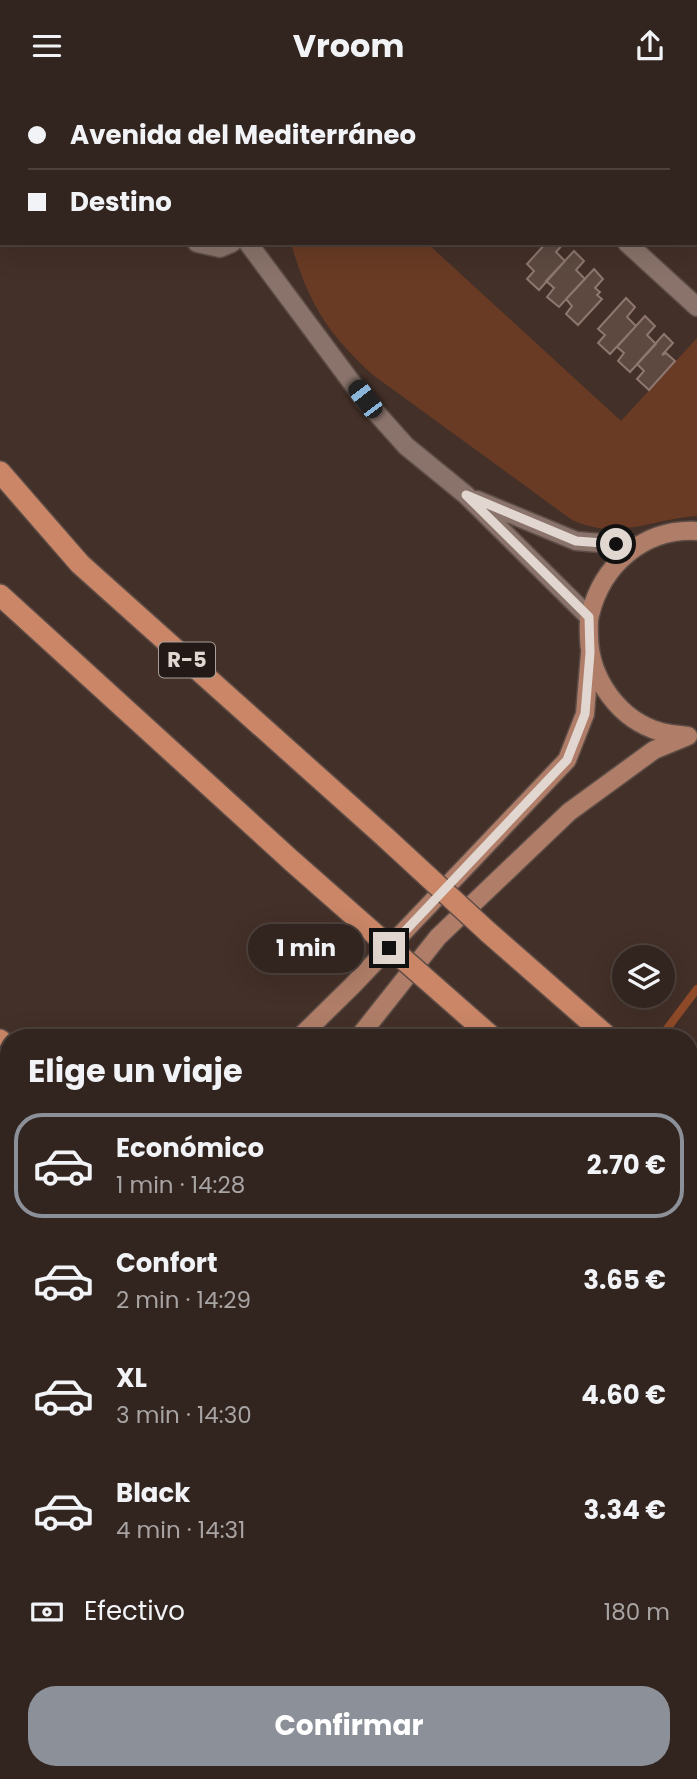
<!DOCTYPE html>
<html lang="es">
<head>
<meta charset="utf-8">
<style>
	body { margin:0; font-family:Poppins,sans-serif; background:#3a2c27; color:#f1f3f6; height:100vh; display:flex; flex-direction:column; font-size:26px; white-space:nowrap }
	* { box-sizing:border-box; margin:0 }
	p { font-size:23px; color:#a8a4a4 }
	.icon { flex:none; width:38px; height:38px; fill:none; stroke:currentColor; stroke-width:2; stroke-linecap:round; stroke-linejoin:round }
	.map { position:relative; flex:1; overflow:hidden }
	.side { position:absolute; left:0px; top:938px; width:698px; height:751px; display:flex; flex-direction:column; background:#32241e; border-radius:28px 28px 0 0; box-shadow:0 7px 28px #0002,0 0 0 2px #4d413c }
	.side>* { flex:none }
	.banner { position:absolute; left:0px; top:0px; width:698px; height:154px; box-shadow:0 7px 28px #0002,0 0 0 2px #4d413c; display:grid; align-content:center; height:154px; padding:0 28px; background:#32241e }
	.tools { position:absolute; left:612px; top:854px; display:grid; gap:14px }
	.tools a { display:grid; place-items:center; width:63px; height:63px; border-radius:50%; background:#32241e; box-shadow:0 7px 28px #0002,0 0 0 2px #4d413c; font-size:35px }
	.end { position:absolute; width:32px; height:32px; margin:-16px; border:9px solid #e2d6d1; background:#111; box-shadow:0 0 0 4px #111 }
	.from { border-radius:50% }
	.bubble { position:absolute; height:49px; border-radius:24px; background:#32241e; box-shadow:0 7px 28px #0002,0 0 0 2px #4d413c; font-size:23px; font-weight:700; line-height:49px; text-align:center }
	.car { position:absolute; width:21px; height:42px; margin:-21px -10px; border-radius:9px; box-shadow:0 0 5px 2px #0007; background:linear-gradient(#222 24%,#8ab4d8 0 40%,#222 0 76%,#8ab4d8 0 86%,#222 0) }
	.banner b { display:flex; align-items:center; gap:24px; height:66px; font-size:26px }
	.banner b+b { border-top:2px solid #4d413c }
	.banner i { width:18px; height:18px; background:#f1f3f6 }
	ul { padding:0; list-style:none }
	li { display:flex; align-items:center; gap:21px; height:105px; margin:0 14px 10px; padding:0 14px; border:4px solid transparent; border-radius:28px }
	li div { flex:1 }
	li b { display:block; font-size:26px }
	li em { font-style:normal; font-weight:700 }
	li.on { border-color:#8c9099 }
	li>.icon { width:63px; height:63px; stroke-width:1.5 }
	h2 { padding:0 28px; font-size:32px; line-height:84px }
	.pay { display:flex; align-items:center; gap:18px; height:77px; padding:0 28px; font-size:26px }
	.pay p { margin-inline-start:auto }
	.action { display:flex; gap:14px; margin-top:auto; padding:14px 28px }
	.action a { flex:1; height:80px; border-radius:28px; background:#8c9099; color:#fff; font-size:28px; font-weight:700; line-height:80px; text-align:center }
	header { display:flex; justify-content:space-between; align-items:center; height:91px; padding:0 28px; background:#32241e; font-size:32px; font-weight:700 }
	.map>svg:first-child { display:block }
</style>
</head>
<body>
<header><svg class="icon" aria-label="menu" viewBox="0 0 24 24"><path d="M4 6h16M4 12h16M4 18h16"/></svg>Vroom<svg class="icon" aria-label="share" viewBox="0 0 24 24"><path d="M12 15V3M7 8l5-5 5 5M5 13v7h14v-7"/></svg></header>
<div class="map">
<svg width="697" height="1688" viewBox="0 0 697 1688">
	<rect width="100%" height="100%" fill="#433028"/>
	<path fill="#693b25" d="M94,0H244L95,2Z
		M318,0H430L432,2H317Z
		M291,152H427L621,330L697,247V425C649,428 620,450 572,429L373,284C328,243 308,212 291,152Z"/>
	<g fill="none" stroke-linecap="round" stroke-linejoin="round">
		<path stroke="#904b29" stroke-width="8" d="M660,947L697,898
			M0,1538L9,1535"/>
	</g>
	<path fill="#5d4940" stroke="#8d776e" stroke-width="2" d="M546,152H564L556,161L565,170L539,199L527,188L534,180L527,173Z
		M574,160L584,170L576,179L585,188L559,216L547,206L554,197L546,190Z
		M594,178L603,188L595,197L600,201L597,204L602,208L578,234L566,223L572,215L566,208Z
		M626,207L635,216L627,226L636,235L610,263L598,252L605,244L598,238Z
		M645,225L655,235L647,244L656,253L630,281L618,270L624,262L617,256Z
		M664,243L673,252L662,264L666,262L675,270L649,299L637,288L644,280L637,273Z"/>
	<g fill="none" stroke-linecap="round" stroke-linejoin="round">
		<g stroke="#5d4d46" stroke-width="21">
			<path id="minor" d="M43,0L45,2
				M461,0L463,2
				M281,2L282,0
				M197,152L220,157L232,152
				M248,152L364,308L406,355L466,404L589,526
				M627,152L697,216
				M477,409L576,450L636,455"/>
		</g>
		<g stroke="#5d4d46" stroke-width="21">
			<path id="major" d="M688,645C679,644 670,643 661,641C619,629 590,588 589,546C589,539 588,531 590,524C602,474 644,437 697,440
				M299,947L353,894L567,669L585,623L590,562
				M358,947L438,846L569,721L654,659L688,645
				M358,1680L359,1688"/>
		</g>
		<g stroke="#5d4d46" stroke-width="24">
			<path id="highway" d="M0,381L80,473L385,746
				M0,504L293,771
				M488,841L609,947
				M0,949L9,957
				M0,1008L9,1017
				M690,1018L697,1025
				M690,1120L697,1126"/>
		</g>
		<use href="#minor" stroke="#89736a" stroke-width="18"/>
		<use href="#major" stroke="#b07e68" stroke-width="18"/>
		<use href="#highway" stroke="#ca8667" stroke-width="21"/>
		<g stroke="#5d4d46" stroke-width="24" stroke-linecap="butt">
			<path id="highway-bridge" d="M385,746L488,841
				M293,771L493,947"/>
		</g>
		<use href="#highway-bridge" stroke="#ca8667" stroke-width="21"/>
	</g>
	<g fill="none" stroke-linecap="round" stroke-linejoin="round">
		<path stroke="#e2d6d1" stroke-width="9" d="M389,857L567,669L585,623L590,562L589,526L466,404L576,450L616,453"/>
	</g>
	<g text-anchor="middle" stroke-width="6" stroke-linejoin="round" paint-order="stroke">
		<rect fill="#231a17" stroke="#a99e99" stroke-width="2" x="159" y="551.5" width="56" height="35" rx="5"/>
		<g font-size="21" font-weight="bold" fill="#e2d6d1">
			<text x="187" y="576">R-5</text>
		</g>
	</g>
</svg>
<div class="tools">
<a><svg class="icon" aria-label="layers" viewBox="0 0 24 24"><path d="M12 4l9 5-9 5-9-5zM3 14l9 5 9-5"/></svg></a>
</div>
<i class="end from" style="left:616px;top:453px"></i>
<i class="end" style="left:389px;top:857px"></i>
<div class="bubble" style="left:248px;top:833px;width:116px">1 min</div>
<i class="car" style="left:365px;top:308px;rotate:323deg"></i>
<div class="banner">
<b><i class="from"></i>Avenida del Mediterráneo</b>
<b><i></i>Destino</b>
</div>
<section class="side">
<h2>Elige un viaje</h2>
<ul>
<li class="on"><svg class="icon" aria-label="car" viewBox="0 0 24 24"><path d="M5 17H2v-5l4-1 3-4h7l3 4 3 1v5h-3M9 17h6M6 11h13"/><circle cx="7" cy="17" r="2"/><circle cx="17" cy="17" r="2"/></svg><div><b>Económico</b><p>1 min · 14:28</p></div><em>2.70 €</em></li>
<li><svg class="icon" aria-label="car" viewBox="0 0 24 24"><path d="M5 17H2v-5l4-1 3-4h7l3 4 3 1v5h-3M9 17h6M6 11h13"/><circle cx="7" cy="17" r="2"/><circle cx="17" cy="17" r="2"/></svg><div><b>Confort</b><p>2 min · 14:29</p></div><em>3.65 €</em></li>
<li><svg class="icon" aria-label="car" viewBox="0 0 24 24"><path d="M5 17H2v-5l4-1 3-4h7l3 4 3 1v5h-3M9 17h6M6 11h13"/><circle cx="7" cy="17" r="2"/><circle cx="17" cy="17" r="2"/></svg><div><b>XL</b><p>3 min · 14:30</p></div><em>4.60 €</em></li>
<li><svg class="icon" aria-label="car" viewBox="0 0 24 24"><path d="M5 17H2v-5l4-1 3-4h7l3 4 3 1v5h-3M9 17h6M6 11h13"/><circle cx="7" cy="17" r="2"/><circle cx="17" cy="17" r="2"/></svg><div><b>Black</b><p>4 min · 14:31</p></div><em>3.34 €</em></li>
</ul>
<div class="pay"><svg class="icon" aria-label="cash" viewBox="0 0 24 24"><path d="M3 7h18v10H3z"/><circle cx="12" cy="12" r="2"/></svg>Efectivo<p>180 m</p></div>
<div class="action"><a>Confirmar</a></div>
</section>
</div>
</body>
</html>
